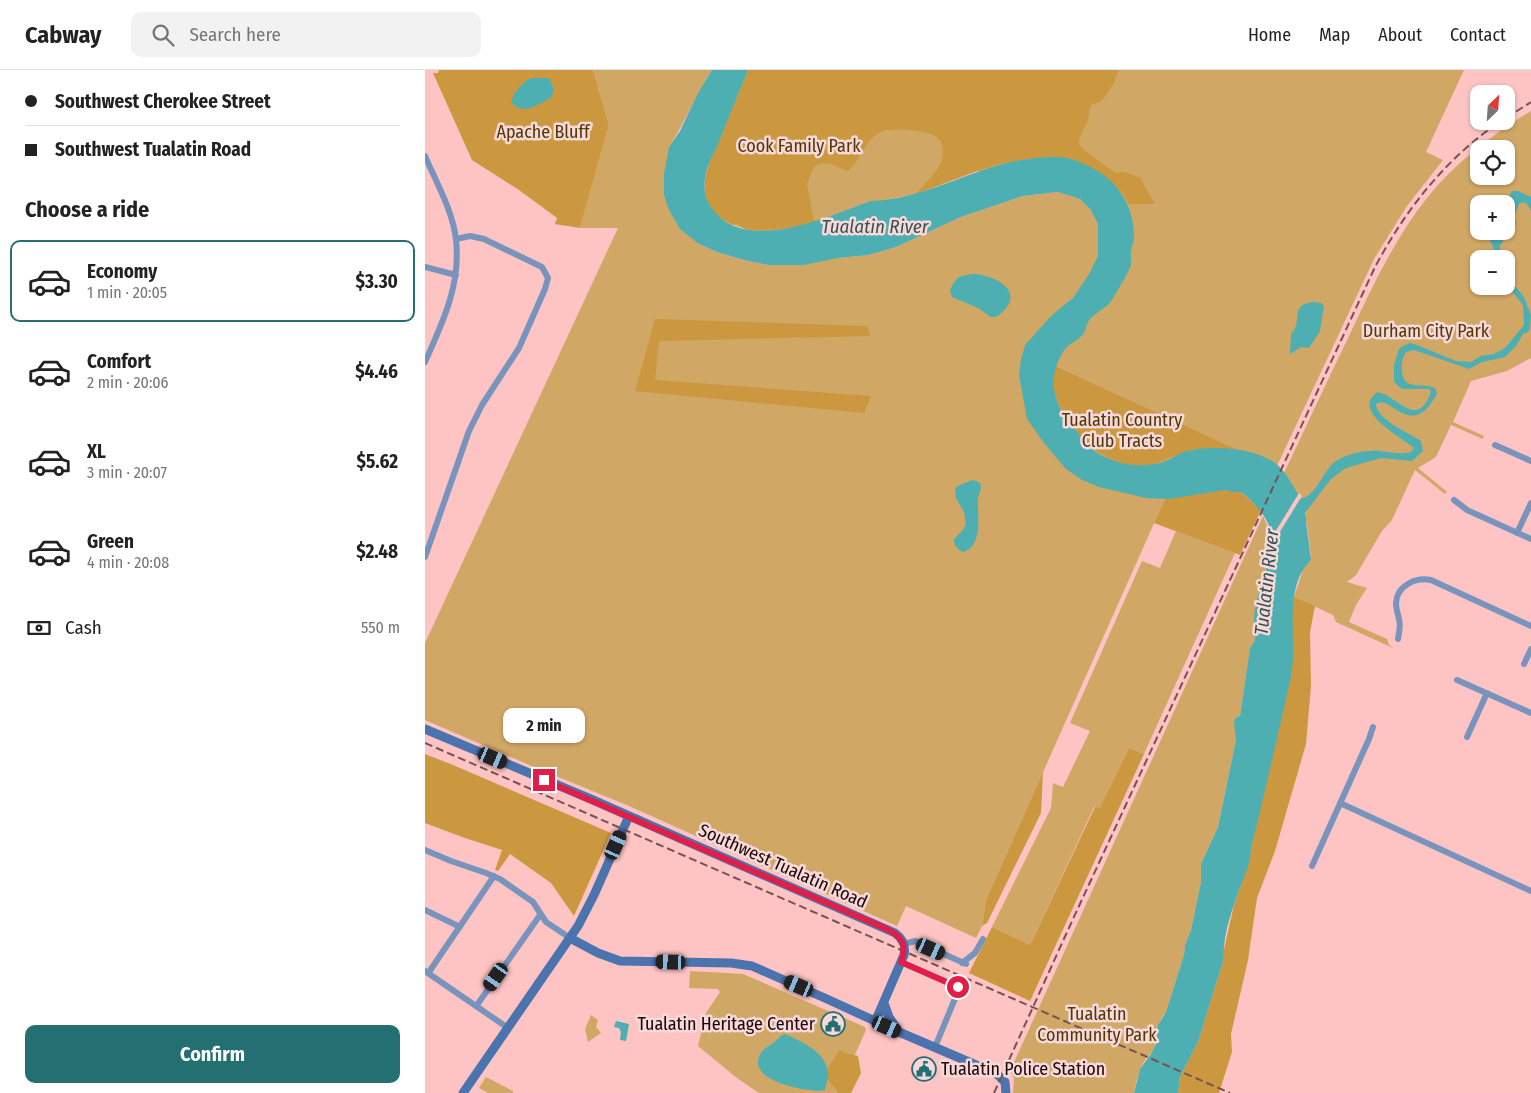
<!DOCTYPE html>
<html lang="en">
<head>
<meta charset="utf-8">
<style>
	body { margin:0; font-family:"Fira Sans Condensed",sans-serif; background:#f2f2f2; color:#222; height:100vh; display:flex; flex-direction:column; font-size:19px; white-space:nowrap }
	* { box-sizing:border-box; margin:0 }
	p { font-size:16px; color:#767676 }
	.icon { flex:none; width:28px; height:28px; fill:none; stroke:currentColor; stroke-width:2; stroke-linecap:round; stroke-linejoin:round }
	.map { position:relative; flex:1; overflow:hidden }
	.drawer { display:flex; flex-direction:column; background:#fff; width:425px }
	.drawer>* { flex:none }
	.banner { display:grid; align-content:center; height:110px; padding:0 25px; background:#fff }
	.needle { width:32px; rotate:25deg }
	.buttons { position:absolute; left:1045px; top:15px; display:grid; gap:10px }
	.buttons a { display:grid; place-items:center; width:45px; height:45px; border-radius:10px; background:#fff; box-shadow:0 1px 4px #0004; font-size:25px }
	.end { position:absolute; width:22px; height:22px; margin:-11px; border:6px solid #e11d48; background:#fff; box-shadow:0 0 0 2px #fff }
	.from { border-radius:50% }
	.bubble { position:absolute; height:35px; border-radius:10px; background:#fff; box-shadow:0 1px 4px #0004; font-size:16px; font-weight:700; line-height:35px; text-align:center }
	.car { position:absolute; width:15px; height:30px; margin:-15px -8px; border-radius:6px; box-shadow:0 0 4px 1px #0007; background:linear-gradient(#222 24%,#8ab4d8 0 40%,#222 0 76%,#8ab4d8 0 86%,#222 0) }
	.banner b { display:flex; align-items:center; gap:18px; height:48px; font-size:19px }
	.banner b+b { border-top:1px solid #e0e0e0 }
	.banner i { width:12px; height:12px; background:#222 }
	ul { padding:0; list-style:none }
	li { display:flex; align-items:center; gap:15px; height:82px; margin:0 10px 8px; padding:0 15px; border:2px solid transparent; border-radius:10px }
	li div { flex:1 }
	li b { display:block; font-size:19px }
	li em { font-style:normal; font-weight:700 }
	li.current { border-color:#236f71 }
	li>.icon { width:45px; height:45px; stroke-width:1.5 }
	h2 { padding:0 25px; font-size:22px; line-height:60px }
	.pay { display:flex; align-items:center; gap:12px; height:55px; padding:0 25px; font-size:19px }
	.pay p { margin-inline-start:auto }
	.action { display:flex; gap:10px; margin-top:auto; padding:10px 25px }
	.action a { flex:1; height:58px; border-radius:10px; background:#236f71; color:#fff; font-size:20px; font-weight:700; line-height:58px; text-align:center }
	header { display:flex; align-items:center; gap:30px; box-sizing:border-box; height:70px; padding:0 25px; background:#fff; border-bottom:1px solid #e0e0e0 }
	header strong { font-size:24px }
	nav { display:flex; gap:28px; margin-inline-start:auto; font-size:18px }
	.search { width:350px; height:45px; background:#f2f2f2; display:flex; align-items:center; gap:12px; box-sizing:border-box; padding:0 18px; border-radius:10px; color:#767676; font-size:19px }
	main { display:flex; flex:1; min-height:0 }
	.map>svg:first-child { display:block }
</style>
</head>
<body>
<header>
<strong>Cabway</strong>
<div class="search"><svg class="icon" aria-label="search" viewBox="0 0 24 24"><circle cx="10" cy="10" r="6"/><path d="M15 15l6 6"/></svg>Search here</div>
<nav><a>Home</a><a>Map</a><a>About</a><a>Contact</a></nav>
</header>
<main>
<section class="drawer">
<div class="banner">
<b><i class="from"></i>Southwest Cherokee Street</b>
<b><i></i>Southwest Tualatin Road</b>
</div>
<h2>Choose a ride</h2>
<ul>
<li class="current"><svg class="icon" aria-label="car" viewBox="0 0 24 24"><path d="M5 17H2v-5l4-1 3-4h7l3 4 3 1v5h-3M9 17h6M6 11h13"/><circle cx="7" cy="17" r="2"/><circle cx="17" cy="17" r="2"/></svg><div><b>Economy</b><p>1 min · 20:05</p></div><em>$3.30</em></li>
<li><svg class="icon" aria-label="car" viewBox="0 0 24 24"><path d="M5 17H2v-5l4-1 3-4h7l3 4 3 1v5h-3M9 17h6M6 11h13"/><circle cx="7" cy="17" r="2"/><circle cx="17" cy="17" r="2"/></svg><div><b>Comfort</b><p>2 min · 20:06</p></div><em>$4.46</em></li>
<li><svg class="icon" aria-label="car" viewBox="0 0 24 24"><path d="M5 17H2v-5l4-1 3-4h7l3 4 3 1v5h-3M9 17h6M6 11h13"/><circle cx="7" cy="17" r="2"/><circle cx="17" cy="17" r="2"/></svg><div><b>XL</b><p>3 min · 20:07</p></div><em>$5.62</em></li>
<li><svg class="icon" aria-label="car" viewBox="0 0 24 24"><path d="M5 17H2v-5l4-1 3-4h7l3 4 3 1v5h-3M9 17h6M6 11h13"/><circle cx="7" cy="17" r="2"/><circle cx="17" cy="17" r="2"/></svg><div><b>Green</b><p>4 min · 20:08</p></div><em>$2.48</em></li>
</ul>
<div class="pay"><svg class="icon" aria-label="cash" viewBox="0 0 24 24"><path d="M3 7h18v10H3z"/><circle cx="12" cy="12" r="2"/></svg>Cash<p>550 m</p></div>
<div class="action"><a>Confirm</a></div>
</section>
<div class="map">
<svg width="1106" height="1023" viewBox="0 0 1106 1023">
	<rect width="100%" height="100%" fill="#fec3c3"/>
	<path fill="#d0a765" fill-rule="evenodd" d="M168,0H287C271,25 260,52 244,77L274,174L292,182L319,190L343,195L444,185L471,177L536,147L598,126L633,122L655,129L666,140L684,133L552,101L491,124L455,131H445C403,147 348,174 304,153L323,0H1039L1001,82L1018,90L982,136L949,189L851,398L627,294L760,384L561,830L557,856L551,868L481,836L472,856L204,736L109,697L0,650V573L193,158H155L184,55Z
		M1106,41V288L1082,301L1046,311L1028,352L1059,366L1058,369L1026,355L1011,387L993,398L1022,422L1020,424L990,400L967,450L957,461L931,505L922,512L942,518L931,535L924,552L962,569L964,575L970,579L911,552L908,545L869,527L879,497L886,490V487L882,454L879,446L882,441L859,403C881,357 902,311 924,266C947,218 969,169 1002,128C1031,92 1067,65 1106,41ZM1054,79H1081V106H1054ZM1054,134H1081V161H1054ZM1054,189H1081V216H1054Z
		M838,446L847,468L846,479L833,524L828,559L830,570L825,578L815,646L810,648L811,670L793,757L776,794V812L766,860L760,875L759,885L741,942C730,955 734,962 730,976C728,982 725,984 721,989C714,998 711,1012 709,1023H588L589,1008L585,1001Z
		M751,461L810,483L719,684L704,678L675,739L669,737L605,875L567,857L626,738L628,713L638,717L665,661L645,653L717,491L735,498Z
		M265,901L318,904L440,957L441,960L424,998L411,1019L412,1023H334L312,1008L273,976L281,943L295,922L293,919L264,918Z
		M166,945L173,950L171,957L176,963L163,972L160,959Z
		M61,1007L88,1021V1023H63L54,1018Z"/>
	<path fill="#cc983f" d="M14,0H168L184,55L155,158L130,154L132,148L94,120L47,90L8,3H13Z
		M323,0H694L688,15L676,32L667,34L665,37L663,50L654,69V74L658,79L690,103L700,102L715,108L730,134H704L695,120L602,89L574,94L552,101L491,124C499,113 513,103 517,90C518,84 519,73 513,68C503,60 465,56 454,63C438,72 436,92 422,101L404,93L394,94L388,98L382,114L389,152C374,156 322,168 313,154L308,155C295,149 282,139 280,124C277,106 286,89 293,72C303,48 313,24 323,0Z
		M230,249L442,256L445,266L234,271L230,310L446,326L439,343L210,321Z
		M631,296L815,381C796,379 777,377 758,383C743,387 731,396 714,396C686,396 653,371 640,347C631,329 624,316 631,296Z
		M800,419L806,422H816L836,440L815,485L729,453L740,429Z
		M869,527L890,536L885,562L886,616L881,674L850,781L832,828L823,890L806,964L807,982L794,1023H753L755,1007L773,972L799,888V879L809,835L824,791Z
		M704,678L719,684L605,931L544,903L567,857L605,875L670,737L675,738Z
		M0,684L28,695L186,763L149,846L126,813L85,784L73,801L70,800L77,780L37,767L0,753Z
		M618,702L616,743L562,853L557,856L561,830Z
		M415,980L420,983L433,986L436,1003L426,1023H412L411,1019L402,1009V999Z"/>
	<path fill="#4dafb2" d="M287,0H323C313,25 303,49 293,74C288,85 281,97 280,109C278,121 281,132 289,141C323,184 405,146 445,131C504,130 554,92 613,88C624,87 638,86 649,90C685,102 709,128 709,167C709,172 706,177 706,182C705,186 707,191 706,195C703,204 692,221 687,230C681,239 668,243 663,252C661,255 661,260 659,263C654,271 643,273 638,282C619,314 631,340 655,365C659,369 663,376 668,380C687,394 715,399 738,392C744,390 750,386 756,383C780,374 829,377 850,393C862,402 868,417 876,429C894,424 897,399 913,390C924,383 942,380 955,381C966,382 975,385 986,382L989,378C977,367 924,341 953,322C974,327 992,360 1006,322L1004,319H977L969,312V295L974,279L978,276L985,273L992,275L1031,291L1046,292L1056,286L1069,284L1080,278L1099,255L1098,235L1083,216L1081,199L1090,216L1099,227L1106,245L1105,258L1103,262L1098,264L1091,276L1080,287L1057,292L1044,299L989,280L981,282C977,288 976,295 977,302C979,321 996,312 1010,318L1012,324C1001,343 991,353 970,339C964,335 960,331 952,333L951,335C954,351 984,363 996,371L998,381L987,391L956,388L921,398L906,409L880,443L886,490C857,518 873,570 866,607C854,660 842,713 829,766C826,775 826,784 824,793C815,821 797,858 799,888L773,972L755,1007L753,1023H709L715,999L726,984L731,974L733,955L741,942L759,885L760,875L766,860L776,812V794L793,757L811,670L809,654L810,648L815,646L825,578L830,570C826,547 833,522 840,501C843,491 847,481 847,470C847,451 830,433 816,422H806L800,420L744,429L721,428L674,417L657,410L641,399L619,373L602,349L594,305L596,289L600,275L627,245L648,228L664,204L673,186V154L666,140L655,129L633,122L598,126L536,147L471,177L444,185L413,188L379,195H343L319,190L292,182L274,174L255,159L244,140L239,125V104L244,77L255,61L273,23Z
		M106,8H124L129,20L126,28C112,35 98,46 86,32C91,19 95,15 106,8Z
		M1087,121H1093L1106,127V141L1102,134L1098,132L1094,134L1089,147L1091,154C1088,159 1076,173 1075,176C1074,179 1077,185 1077,189H1069V179L1064,169L1066,164H1072L1081,161L1084,126Z
		M548,204C576,206 603,225 571,247H566L553,238L527,227L525,220C532,206 534,206 548,204Z
		M889,232L896,233L899,236L895,261L884,278L876,277L865,284L866,264C879,251 863,234 889,232Z
		M547,410L554,412L556,416C556,420 554,424 553,428C552,445 559,476 538,482C532,480 529,475 529,469L538,460L541,454L539,442L531,428L530,418L535,415Z
		M191,951L204,954L201,971L195,970L196,962L194,958L189,957Z
		M360,964C377,972 402,982 403,1004C403,1009 401,1015 400,1020C382,1023 318,1010 336,983C339,978 343,977 348,973C353,970 354,966 360,964Z"/>
	<path fill="#fec3c3" d="M874,423L877,426L842,483L844,472Z"/>
	<g fill="none" stroke-linecap="round" stroke-linejoin="round">
		<path stroke="#7894bc" stroke-width="6" d="M0,86C11,112 28,141 31,170C36,214 18,252 0,292
			M0,197L31,205
			M1070,375L1106,391
			M1029,430L1042,440L1106,469
			M1092,463L1106,433
			M0,487L44,361L57,335L94,278L120,219L123,208L117,197L59,169L45,166L31,169
			M973,569C974,562 976,556 974,549C973,544 971,539 971,533C972,516 990,507 1006,510L1106,556
			M1099,594L1106,579
			M1032,610L1106,643
			M1042,667L1062,623
			M915,733L1106,821
			M0,780L26,791L61,803L75,809L108,832L121,852L145,868
			M887,796L944,669L948,657
			M0,840L35,857
			M479,874L490,871L541,894
			M476,892L530,916L534,919L510,977
			M537,893L550,883L558,869
			M0,901L83,958
			M4,902L69,806
			M52,935L115,845"/>
		<path stroke="#4b73ae" stroke-width="9" d="M0,659L168,730L470,863C478,869 481,875 479,885L450,952
			M145,868L173,883L195,891L306,893L327,896L402,929L474,962L572,1004L580,1012L581,1023
			M459,933L464,947L474,962
			M38,1023L153,856L169,825L204,746"/>
		<path stroke="#785253" stroke-width="2" stroke-dasharray="8 4" stroke-linecap="butt" d="M1081,48L1106,32
			M0,673L805,1023
			M569,1023L648,849L950,197C981,139 1021,88 1076,51"/>
	</g>
	<g fill="none" stroke-linecap="round" stroke-linejoin="round">
		<path stroke="#e11d48" stroke-width="6" d="M119,710L464,860C478,868 482,876 476,892L533,917"/>
	</g>
	<defs>
		<g id="civic-ring" transform="scale(1.25)"><circle r="9.5" fill="#f7d9d9" stroke="#236f71" stroke-width="1.5"/><path d="M-.6-6.5H3V-4.5H.6V-3L4-1V1h2V6H-6V1h2V-1L-.6-3ZM-1.2 2.5V6h2.4V2.5Z" fill="#236f71"/></g>
	</defs>
	<g fill-rule="evenodd">
		<use href="#civic-ring" x="408" y="954"/>
		<use href="#civic-ring" x="499" y="999"/>
	</g>
	<g text-anchor="middle" stroke-width="5" stroke-linejoin="round" paint-order="stroke">
		<g font-size="18" fill="#513703" stroke="#f7d9d9">
			<text x="118" y="68">Apache Bluff</text>
			<text x="374" y="82">Cook Family Park</text>
			<text x="1001" y="267">Durham City Park</text>
			<text x="697" y="356">Tualatin Country<tspan x="697" dy="21">Club Tracts</tspan></text>
			<text x="672" y="950">Tualatin<tspan x="672" dy="21">Community Park</tspan></text>
		</g>
		<g font-size="18" fill="#1c0506" stroke="#f7d9d9">
			<text transform="translate(358 796) rotate(24)" y="6">Southwest Tualatin Road</text>
		</g>
		<g font-size="18" fill="#1c0506" stroke="#f7d9d9" text-anchor="end">
			<text x="390" y="960">Tualatin Heritage Center</text>
			<text x="516" y="1005" text-anchor="start">Tualatin Police Station</text>
		</g>
		<g font-size="19" font-style="italic" fill="#335253" stroke="#f7d9d9">
			<text x="450" y="163">Tualatin River</text>
			<text transform="translate(841 512) rotate(-84)" y="7">Tualatin River</text>
		</g>
	</g>
</svg>
<div class="buttons">
<a><svg class="needle" viewBox="-14 -14 28 28"><path d="M0-13l5 13h-10z" fill="#e53935"/><path d="M0 13l5-13h-10z" fill="#767676"/></svg></a>
<a><svg class="icon" aria-label="locate" viewBox="0 0 24 24"><circle cx="12" cy="12" r="6"/><path d="M12 2v4M12 18v4M2 12h4M18 12h4"/></svg></a>
<a>+</a>
<a>−</a>
</div>
<i class="end from" style="left:533px;top:917px"></i>
<i class="end" style="left:119px;top:710px"></i>
<div class="bubble" style="left:78px;top:638px;width:82px">2 min</div>
<i class="car" style="left:68px;top:688px;rotate:113deg"></i>
<i class="car" style="left:191px;top:775px;rotate:24deg"></i>
<i class="car" style="left:506px;top:879px;rotate:114deg"></i>
<i class="car" style="left:246px;top:892px;rotate:272deg"></i>
<i class="car" style="left:71px;top:907px;rotate:215deg"></i>
<i class="car" style="left:374px;top:916px;rotate:293deg"></i>
<i class="car" style="left:462px;top:957px;rotate:114deg"></i>
</div>
</main>
</body>
</html>
